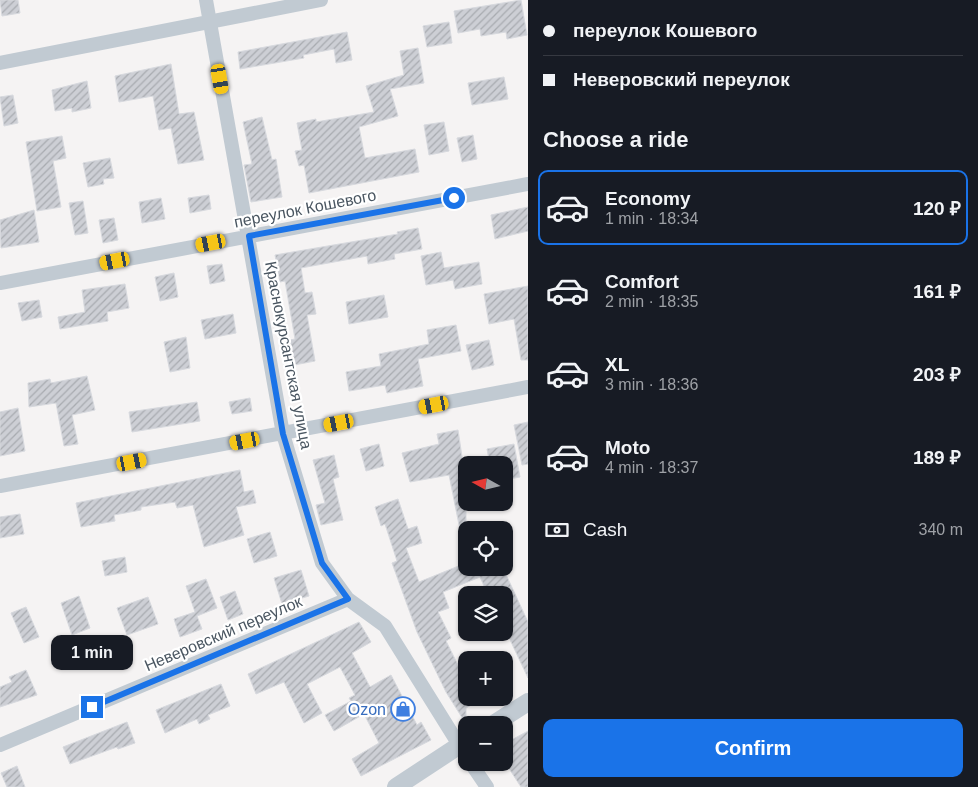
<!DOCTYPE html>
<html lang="en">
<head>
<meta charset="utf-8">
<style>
	body { margin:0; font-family:Arial,sans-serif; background:#20242c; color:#f1f3f6; height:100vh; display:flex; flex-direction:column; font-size:19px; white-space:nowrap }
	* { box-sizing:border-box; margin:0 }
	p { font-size:16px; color:#9ea1a6 }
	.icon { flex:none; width:28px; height:28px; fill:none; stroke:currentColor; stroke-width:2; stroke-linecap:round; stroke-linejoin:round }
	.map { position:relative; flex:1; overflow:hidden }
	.side { display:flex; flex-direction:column; background:#171b24; width:450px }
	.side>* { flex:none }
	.banner { display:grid; align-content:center; height:110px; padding:0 15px; background:#171b24 }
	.needle { width:32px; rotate:278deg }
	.buttons { position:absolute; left:458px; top:456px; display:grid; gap:10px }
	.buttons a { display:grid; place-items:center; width:55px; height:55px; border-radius:10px; background:#171b24; box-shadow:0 1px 4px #0004; font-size:25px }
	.end { position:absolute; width:22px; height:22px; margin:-11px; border:6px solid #1a73e8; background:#fff; box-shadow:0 0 0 2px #fff }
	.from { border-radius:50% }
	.bubble { position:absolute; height:35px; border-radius:10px; background:#171b24; box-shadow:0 1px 4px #0004; font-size:16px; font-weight:700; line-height:35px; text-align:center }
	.car { position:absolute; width:15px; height:30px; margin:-15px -8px; border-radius:6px; box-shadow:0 0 4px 1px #0007; background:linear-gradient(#f5c518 24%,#345 0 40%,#f5c518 0 76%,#345 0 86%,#f5c518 0) }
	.banner b { display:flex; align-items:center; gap:18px; height:48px; font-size:19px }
	.banner b+b { border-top:1px solid #363941 }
	.banner i { width:12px; height:12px; background:#f1f3f6 }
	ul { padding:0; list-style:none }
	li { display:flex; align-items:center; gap:15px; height:75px; margin:0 10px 8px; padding:0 5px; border:2px solid transparent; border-radius:10px }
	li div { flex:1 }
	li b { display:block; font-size:19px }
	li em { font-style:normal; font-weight:700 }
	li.on { border-color:#1a73e8 }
	li>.icon { width:45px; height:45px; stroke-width:1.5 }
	h2 { padding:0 15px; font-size:22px; line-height:60px }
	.pay { display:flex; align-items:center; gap:12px; height:55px; padding:0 15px; font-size:19px }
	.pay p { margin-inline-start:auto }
	.cta { display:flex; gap:10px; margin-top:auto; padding:10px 15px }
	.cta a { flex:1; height:58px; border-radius:10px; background:#1a73e8; color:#fff; font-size:20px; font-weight:700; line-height:58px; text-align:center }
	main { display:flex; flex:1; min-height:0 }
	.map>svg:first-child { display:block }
</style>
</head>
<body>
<main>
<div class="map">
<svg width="528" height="787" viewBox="0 0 528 787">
	<defs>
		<pattern id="building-hatch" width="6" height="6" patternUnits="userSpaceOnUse" patternTransform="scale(1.25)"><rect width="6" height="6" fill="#cdcfd5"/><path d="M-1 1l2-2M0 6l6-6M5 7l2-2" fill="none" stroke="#a8abb0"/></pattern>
	</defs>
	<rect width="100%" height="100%" fill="#f5f3f3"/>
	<path fill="url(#building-hatch)" stroke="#d7d9de" d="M0,0H18L20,13L2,16Z
		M521,0L527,35L507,39L506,32L481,36L480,29L458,33L454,11Z
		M449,22L452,43L427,47L423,26Z
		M347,32L352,60L336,63L334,49L303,55L304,58L240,69L238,52Z
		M418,48L424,83L390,89L398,116L359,127L365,158L415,149L419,172L309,193L304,165L299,166L295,151L302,150L297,123L316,119V122L374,112L366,86L404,75L400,51Z
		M171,64L179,114L194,112L204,160L178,164L171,128L159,130L153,96L119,102L115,76Z
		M504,77L508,99L472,105L468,83Z
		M87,81L91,108L72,112V108L55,111L52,90Z
		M13,95L18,123L4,126L0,97Z
		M262,117L272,160L276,159L282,197L251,202L244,165L252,164L243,122Z
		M444,122L449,151L429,155L424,125Z
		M473,135L477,159L462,162L457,138Z
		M62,136L66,158L53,161L61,207L37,211L26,142Z
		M110,158L114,178L103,179L104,184L88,187L83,163Z
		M209,195L211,209L190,213L188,198Z
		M161,198L165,219L142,223L139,202Z
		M83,201L88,233L75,235L69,203Z
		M528,207V231L495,239L491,215Z
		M34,210L39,242L1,248L0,220Z
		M114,218L118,240L103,243L99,220Z
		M418,228L422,249L394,254L395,259L368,264L367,256L301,268L305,293L312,292L316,314L307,315L315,361L284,367L280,342L295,339L285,281L280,282L275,255L398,234L397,232Z
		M441,252L444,268L479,262L482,284L455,289L453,280L426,285L421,256Z
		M222,264L225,281L210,284L207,266Z
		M174,273L178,297L160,301L155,277Z
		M125,284L129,308L107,312L108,321L60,329L58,317L85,312L82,290Z
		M528,286V360H521L514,319L489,324L484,294Z
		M384,295L388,317L349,324L346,302Z
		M39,300L42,317L22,321L18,303Z
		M233,314L236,333L205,339L201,320Z
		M456,325L461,351L418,359L423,386L387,393L385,385L349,391L346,372L381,366L379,354L429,344L427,330Z
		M186,337L190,368L170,372L164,342Z
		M489,340L494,365L472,370L466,345Z
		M87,376L95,410L72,415L78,444L64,446L56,403L29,407L28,383L50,379L51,383Z
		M250,398L252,411L232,414L229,402Z
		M197,402L200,421L132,432L129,412Z
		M18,408L25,451L0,456V412Z
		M528,422V464L522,465L514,425Z
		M458,430L466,483V529L460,530L449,475L410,482L402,453L439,444L437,434Z
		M379,444L384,466L366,471L360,449Z
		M514,444L520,477L504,480V465H490L487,449Z
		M334,455L339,477L333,479L343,520L321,525L316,505L325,503L313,460Z
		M240,470L244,492L253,490L256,503L236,507L244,535L204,547L193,505L177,508L175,502L141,507V510L114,515L115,521L81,527L76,503Z
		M398,499L408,529L417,526L422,543L406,548L419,582L466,563V568H503L528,622V678L504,627V595H488L480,577L443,592L449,608L438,612L451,638L446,641L466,681V698H483L466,708V724L446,692L417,632L392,563L397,561L385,524L381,526L375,507Z
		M20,514L24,534L0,538V517Z
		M270,532L277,556L254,563L247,539Z
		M125,557L127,572L105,576L102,561Z
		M301,570L309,596L282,604L274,578Z
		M206,579L217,608L197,616L202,629L180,637L174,619L195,612L186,586Z
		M235,591L243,614L228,620L220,597Z
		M79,596L90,628L72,635L61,603Z
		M148,597L158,624L127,635L117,608Z
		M26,607L39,637L24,643L11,613Z
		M359,622L371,642L352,653L370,687L391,675L417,725L421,722L431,740L361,776L352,759L379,743L364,714L334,731L325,715L351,701L349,698L355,695L340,667L307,684L322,713L304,723L284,682L256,694L248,674Z
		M73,637L81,657L65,663L57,643Z
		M122,637L130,661L113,666L105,643Z
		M26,670L37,695L0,707V687L12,682L9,677Z
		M221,684L230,706L208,715L210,719L199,724L197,719L165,733L156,710Z
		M127,722L135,743L118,749L117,747L70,764L63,747Z
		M528,731V787H521L508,767L504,769V744Z
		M17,766L25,787H7L1,773Z"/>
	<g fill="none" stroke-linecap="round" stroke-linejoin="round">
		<path stroke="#c1cad2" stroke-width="14" d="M206,0L283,434L322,563L348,599L385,626L466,756
			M0,63L321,0
			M0,283L528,184
			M0,486L528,387
			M0,745L348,599
			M470,762L487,787"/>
		<path stroke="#c1cad2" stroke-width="18" d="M492,725L528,702
			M396,787L466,741"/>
	</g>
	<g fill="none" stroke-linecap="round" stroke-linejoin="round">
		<path stroke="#1a73e8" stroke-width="6" d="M92,707L348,599L322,563L283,434L249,236L454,198"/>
	</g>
	<defs>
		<g id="shop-ring" transform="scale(1.25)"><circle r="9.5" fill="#fff" stroke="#3f7fe0" stroke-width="1.5"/><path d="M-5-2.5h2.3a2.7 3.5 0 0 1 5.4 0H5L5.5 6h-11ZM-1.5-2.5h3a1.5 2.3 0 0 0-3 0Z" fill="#3f7fe0"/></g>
	</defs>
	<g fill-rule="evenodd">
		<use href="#shop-ring" x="403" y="709"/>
	</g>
	<g text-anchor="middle" stroke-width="4.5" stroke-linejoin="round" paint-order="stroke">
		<g font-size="16" fill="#4a5661" stroke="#fff">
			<text transform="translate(305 208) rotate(-11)" y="6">переулок Кошевого</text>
			<text transform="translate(289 355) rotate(79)" y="6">Краснокурсантская улица</text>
			<text transform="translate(223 633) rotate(-23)" y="6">Неверовский переулок</text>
		</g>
		<g font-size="16" fill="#366cbe" stroke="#fff" text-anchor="end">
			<text x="386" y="715">Ozon</text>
		</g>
	</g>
</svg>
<div class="buttons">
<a><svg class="needle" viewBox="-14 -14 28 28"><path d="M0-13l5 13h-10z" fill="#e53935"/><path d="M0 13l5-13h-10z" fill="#9ea1a6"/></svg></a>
<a><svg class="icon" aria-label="locate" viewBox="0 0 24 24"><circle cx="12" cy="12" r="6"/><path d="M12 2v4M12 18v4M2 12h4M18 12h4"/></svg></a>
<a><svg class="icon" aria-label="layers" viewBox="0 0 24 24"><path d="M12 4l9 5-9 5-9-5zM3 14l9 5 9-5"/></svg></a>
<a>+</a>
<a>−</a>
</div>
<i class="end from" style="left:454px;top:198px"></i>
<i class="end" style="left:92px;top:707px"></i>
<div class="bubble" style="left:51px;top:635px;width:82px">1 min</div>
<i class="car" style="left:220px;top:79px;rotate:170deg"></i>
<i class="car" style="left:211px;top:243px;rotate:259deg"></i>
<i class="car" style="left:115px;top:261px;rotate:259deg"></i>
<i class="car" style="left:434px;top:405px;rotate:259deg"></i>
<i class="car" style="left:339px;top:423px;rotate:259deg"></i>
<i class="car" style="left:245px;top:441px;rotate:259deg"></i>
<i class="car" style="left:132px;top:462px;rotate:79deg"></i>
</div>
<section class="side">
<div class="banner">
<b><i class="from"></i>переулок Кошевого</b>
<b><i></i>Неверовский переулок</b>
</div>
<h2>Choose a ride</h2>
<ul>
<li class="on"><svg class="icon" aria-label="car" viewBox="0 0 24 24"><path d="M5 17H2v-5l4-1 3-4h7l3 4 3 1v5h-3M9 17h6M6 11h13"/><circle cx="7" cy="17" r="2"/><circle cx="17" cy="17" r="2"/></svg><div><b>Economy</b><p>1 min · 18:34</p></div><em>120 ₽</em></li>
<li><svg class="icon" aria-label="car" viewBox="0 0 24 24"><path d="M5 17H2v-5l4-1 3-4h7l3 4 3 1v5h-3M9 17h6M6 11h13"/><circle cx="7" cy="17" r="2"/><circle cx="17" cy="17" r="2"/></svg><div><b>Comfort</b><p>2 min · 18:35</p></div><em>161 ₽</em></li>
<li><svg class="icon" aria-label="car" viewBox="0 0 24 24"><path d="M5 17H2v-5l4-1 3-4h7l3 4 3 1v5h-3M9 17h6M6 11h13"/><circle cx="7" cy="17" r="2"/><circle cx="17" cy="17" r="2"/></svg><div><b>XL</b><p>3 min · 18:36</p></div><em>203 ₽</em></li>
<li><svg class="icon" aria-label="car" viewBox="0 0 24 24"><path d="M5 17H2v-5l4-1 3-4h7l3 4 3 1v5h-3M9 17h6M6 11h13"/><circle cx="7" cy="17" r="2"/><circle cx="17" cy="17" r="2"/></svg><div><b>Moto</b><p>4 min · 18:37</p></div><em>189 ₽</em></li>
</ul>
<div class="pay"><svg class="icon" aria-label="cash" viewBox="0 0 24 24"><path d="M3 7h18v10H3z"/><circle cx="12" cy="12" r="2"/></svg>Cash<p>340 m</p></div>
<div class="cta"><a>Confirm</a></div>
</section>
</main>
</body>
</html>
